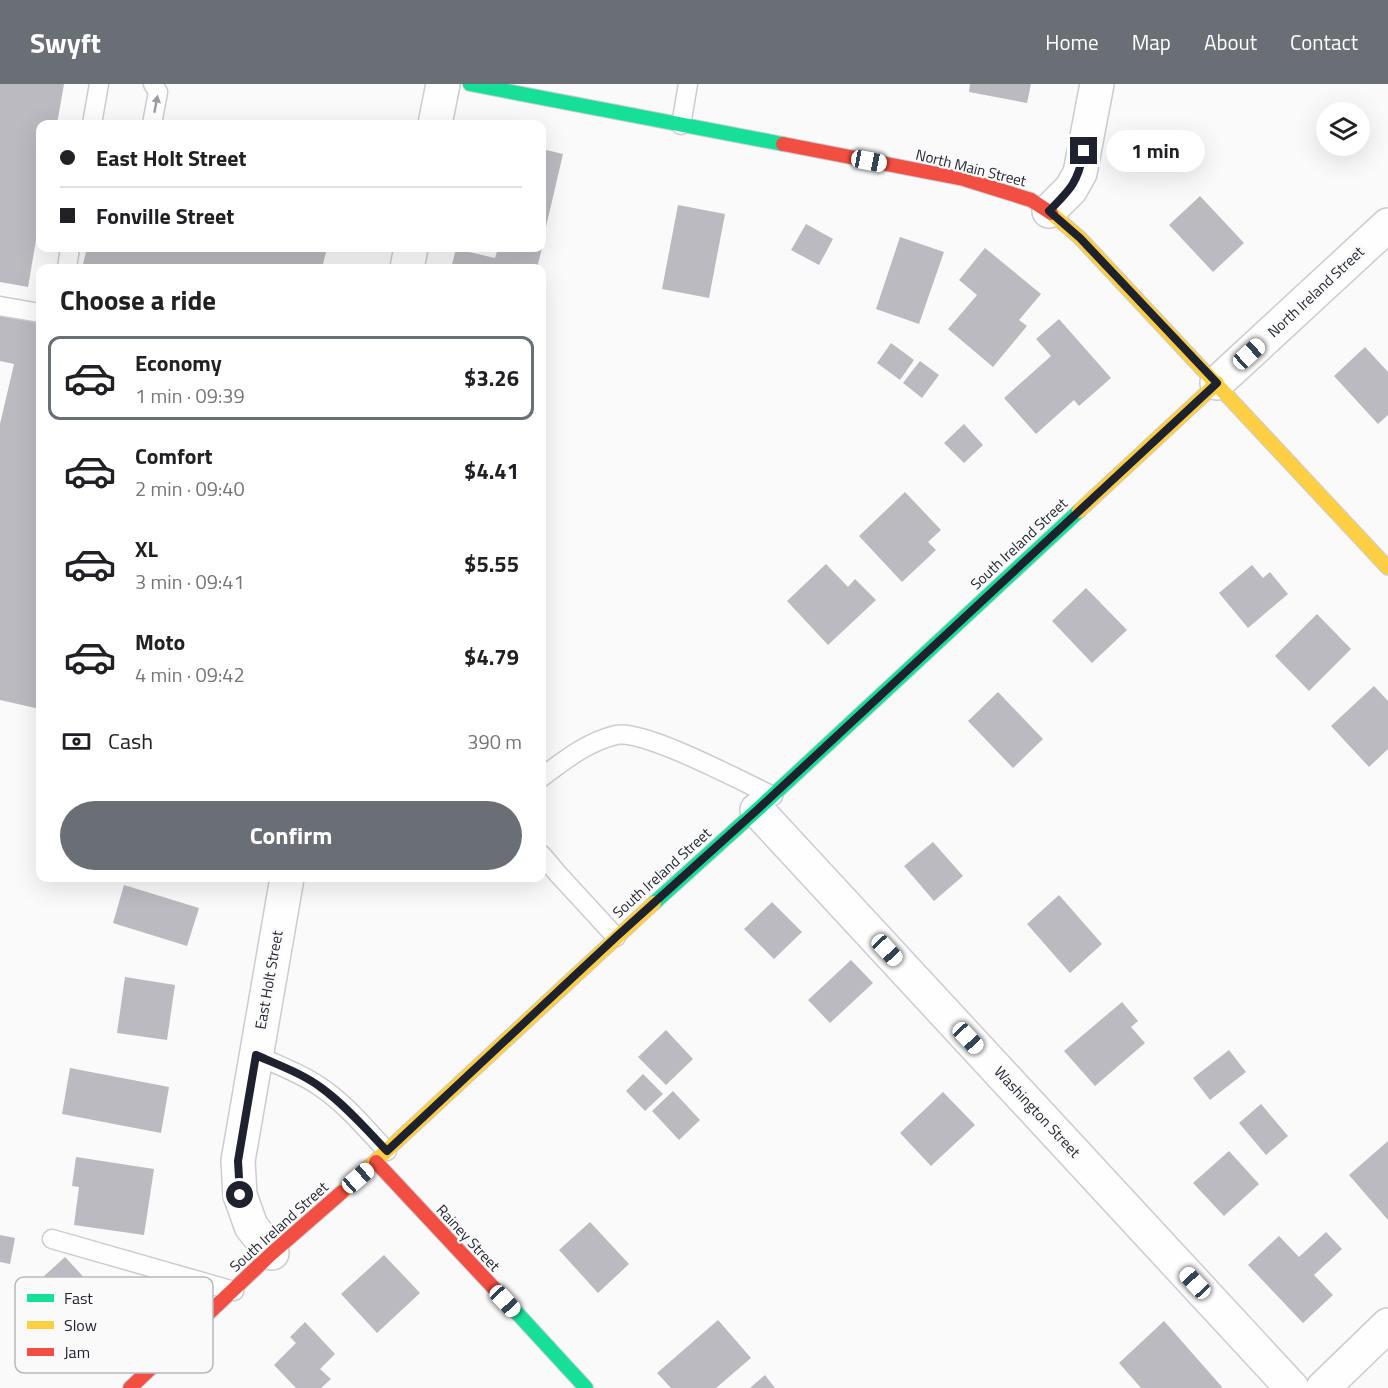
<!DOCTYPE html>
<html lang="en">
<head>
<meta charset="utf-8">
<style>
	body { margin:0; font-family:"Titillium Web",sans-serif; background:#f6f6f6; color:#202124; height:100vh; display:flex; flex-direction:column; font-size:22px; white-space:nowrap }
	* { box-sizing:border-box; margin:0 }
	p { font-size:20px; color:#757577 }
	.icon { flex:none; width:33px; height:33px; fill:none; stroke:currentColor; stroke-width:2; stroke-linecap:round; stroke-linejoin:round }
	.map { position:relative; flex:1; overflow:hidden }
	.details { position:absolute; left:36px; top:180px; width:510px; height:618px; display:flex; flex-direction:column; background:#fff; border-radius:12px; box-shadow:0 6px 24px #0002 }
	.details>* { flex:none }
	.guide { position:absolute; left:36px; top:36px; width:510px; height:132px; border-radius:12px; box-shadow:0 6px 24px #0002; display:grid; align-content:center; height:132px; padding:0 24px; background:#fff }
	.buttons { position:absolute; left:1316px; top:18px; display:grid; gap:12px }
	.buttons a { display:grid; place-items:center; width:54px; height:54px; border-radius:50%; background:#fff; box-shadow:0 6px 24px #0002; font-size:30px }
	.end { position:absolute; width:27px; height:27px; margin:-14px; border:8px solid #1d222e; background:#fff; box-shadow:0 0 0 3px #fff }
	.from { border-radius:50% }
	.bubble { position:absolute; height:42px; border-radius:21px; background:#fff; box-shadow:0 6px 24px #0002; font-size:20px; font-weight:700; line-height:42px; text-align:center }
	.car { position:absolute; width:18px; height:36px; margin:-18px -9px; border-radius:8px; box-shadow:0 0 4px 2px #0007; background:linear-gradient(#fff 24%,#345 0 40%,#fff 0 76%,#345 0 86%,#fff 0) }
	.guide b { display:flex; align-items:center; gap:21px; height:57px; font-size:22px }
	.guide b+b { border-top:2px solid #e0e0e0 }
	.guide i { width:15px; height:15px; background:#202124 }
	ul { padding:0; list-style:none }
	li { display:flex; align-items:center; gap:18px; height:84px; margin:0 12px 9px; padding:0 12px; border:3px solid transparent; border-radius:12px }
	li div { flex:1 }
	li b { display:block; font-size:22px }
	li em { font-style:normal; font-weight:700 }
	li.selected { border-color:#6a6e75 }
	li>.icon { width:54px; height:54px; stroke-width:1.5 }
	h2 { padding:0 24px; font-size:27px; line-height:72px }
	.pay { display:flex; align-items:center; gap:15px; height:66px; padding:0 24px; font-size:22px }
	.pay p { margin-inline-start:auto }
	.cta { display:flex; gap:12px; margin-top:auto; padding:12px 24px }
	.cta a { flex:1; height:69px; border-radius:36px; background:#6a6e75; color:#fff; font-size:24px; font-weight:700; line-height:69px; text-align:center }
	header { display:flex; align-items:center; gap:36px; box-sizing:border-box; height:84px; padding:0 30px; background:#6a6e75; color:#fff }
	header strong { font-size:28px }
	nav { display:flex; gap:33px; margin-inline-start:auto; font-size:21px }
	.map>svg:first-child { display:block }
</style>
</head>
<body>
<header>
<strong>Swyft</strong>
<nav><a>Home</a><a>Map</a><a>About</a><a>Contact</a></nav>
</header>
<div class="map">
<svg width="1388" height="1304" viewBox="0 0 1388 1304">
	<rect width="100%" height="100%" fill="#fafafa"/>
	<path fill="#babac0" d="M0,0H64L57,40H40V133L28,203L0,198Z
		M970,0H1031L1027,19L969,8Z
		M542,65L563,70L542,160Z
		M1200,112L1244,159L1213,188L1169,141Z
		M678,121L725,130L709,214L662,205Z
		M806,140L833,155L819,181L791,166Z
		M900,153L944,168L919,240L876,225Z
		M87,164H327L322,184H82Z
		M498,164H542L537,184H451L456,165L495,174Z
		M985,164L1041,210L1019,236L1027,242L993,283L948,245L977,211L959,196Z
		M0,224L40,232V625L0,616V340L14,280L0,277Z
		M1059,235L1111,294L1079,322L1074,316L1036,350L1004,314L1051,272L1036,255Z
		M891,259L914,276L900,296L877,279Z
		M1365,263L1388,288V331L1378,340L1334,292Z
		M920,277L939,291L922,314L903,299Z
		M964,340L983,361L964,379L944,359Z
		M905,408L941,446L928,458L936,466L902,498L859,452Z
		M826,480L848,503L855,495L876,516L828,561L787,517Z
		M1252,481L1263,494L1270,488L1288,510L1248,544L1219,509Z
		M1086,504L1127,546L1092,579L1052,537Z
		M1317,530L1351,565L1309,607L1275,572Z
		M1374,602L1388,617V665L1369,683L1331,642Z
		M998,608L1043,655L1013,684L968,637Z
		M933,758L963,792L934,817L904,782Z
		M124,801L199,824L187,862L113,839Z
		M1059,811L1102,860L1070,889L1027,840Z
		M772,818L802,848L774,875L744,845Z
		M851,876L873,899L830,939L808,916Z
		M125,893L175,901L167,956L117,949Z
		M1122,918L1138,937L1131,943L1145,959L1095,1002L1064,967Z
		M666,946L693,975L666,1001L638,973Z
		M1229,966L1246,988L1210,1016L1193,994Z
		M70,984L169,1003L161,1049L62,1030Z
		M643,990L663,1010L645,1027L626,1007Z
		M673,1007L700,1036L679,1056L652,1027Z
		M943,1008L975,1041L931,1082L900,1049Z
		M1261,1020L1288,1052L1266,1071L1239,1039Z
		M1388,1057V1136L1349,1091Z
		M1229,1067L1259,1100L1224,1132L1193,1099Z
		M76,1073L154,1085L144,1151L74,1141L79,1103L72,1102Z
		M590,1138L629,1180L598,1209L559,1166Z
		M1326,1148L1342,1165L1314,1191L1333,1211L1303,1239L1248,1181L1279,1152L1299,1173Z
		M0,1151L15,1154L10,1180L0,1178Z
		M384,1171L420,1209L377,1249L341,1210Z
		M65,1173L91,1201L99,1194L120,1216L76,1257L46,1224L59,1211L43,1193Z
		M718,1236L751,1274L716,1304H671L657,1289Z
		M1164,1237L1222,1303L1221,1304H1141L1119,1279Z
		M305,1238L335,1270L320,1285L331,1295L321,1304H296L274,1281L296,1259L290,1253Z
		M765,1291L775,1304H750Z"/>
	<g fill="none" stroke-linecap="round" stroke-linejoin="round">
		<g stroke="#caccd2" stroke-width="21">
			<path id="lane" d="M92,40L99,0
				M152,40L158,8L153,0
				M681,41L688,0
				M67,184L70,164
				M0,222L40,229
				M542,693C565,676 587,658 616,651C644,645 743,698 773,712
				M542,771L558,790L616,853
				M256,971C277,981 300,989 319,1002C345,1019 366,1045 387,1067
				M52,1155L234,1207"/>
		</g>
		<g stroke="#caccd2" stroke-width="36">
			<path id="street" d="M435,40L443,0
				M1049,127L1071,105L1080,89L1097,0
				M407,184L411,164
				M1217,299L1388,141
				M757,726L1292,1304
				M272,1169L251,1142L240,1111L238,1077L287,794
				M1323,1304L1388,1241"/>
		</g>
		<g stroke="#caccd2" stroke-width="16">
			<path id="fast" d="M470,0L783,60
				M654,819L757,726L1079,427
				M505,1216L586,1304"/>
		</g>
		<g stroke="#caccd2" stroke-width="16">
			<path id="slow" d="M1051,129L1080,154L1388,484
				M1079,427L1217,299
				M342,1108L654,819"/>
		</g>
		<g stroke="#caccd2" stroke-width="16">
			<path id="jam" d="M783,60L964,95L1031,116L1051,129
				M376,1078L505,1216
				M130,1304L272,1169L342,1108"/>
		</g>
		<use href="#lane" stroke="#fefefe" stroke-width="18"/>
		<use href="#street" stroke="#fefefe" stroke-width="33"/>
		<use href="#fast" stroke="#16e098" stroke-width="14"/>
		<use href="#slow" stroke="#ffcf43" stroke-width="14"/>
		<use href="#jam" stroke="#f24e42" stroke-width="14"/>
	</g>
	<defs><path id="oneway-solid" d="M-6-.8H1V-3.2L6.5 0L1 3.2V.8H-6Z" transform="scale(1.5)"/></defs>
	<use fill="#999ba0" href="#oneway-solid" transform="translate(156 20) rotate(-79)"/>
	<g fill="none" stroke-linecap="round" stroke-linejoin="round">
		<path stroke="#1d222e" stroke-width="8" d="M240,1111L238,1077L256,971C278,981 304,990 323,1005C347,1023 367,1046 387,1067L616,853L757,726L1217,299L1080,154L1049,127C1071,105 1078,98 1084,67"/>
	</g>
	<g text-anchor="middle" stroke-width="4.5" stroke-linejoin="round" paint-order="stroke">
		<g font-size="15" fill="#1d222e" stroke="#fafafa">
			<text transform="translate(971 84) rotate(14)" y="5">North Main Street</text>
			<text transform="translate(1316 208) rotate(-43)" y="5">North Ireland Street</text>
			<text transform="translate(1019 460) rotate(-43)" y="5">South Ireland Street</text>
			<text transform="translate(662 789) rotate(-42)" y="5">South Ireland Street</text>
			<text transform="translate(269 896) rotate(-80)" y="5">East Holt Street</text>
			<text transform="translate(1037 1028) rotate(47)" y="5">Washington Street</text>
			<text transform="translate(279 1143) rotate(-42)" y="5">South Ireland Street</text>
			<text transform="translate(468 1154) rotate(47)" y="5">Rainey Street</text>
		</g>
	</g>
	<rect x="15" y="1193" width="198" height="96" rx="9" fill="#fafafa" stroke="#b8b9bd" stroke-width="1.5"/>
	<rect x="27" y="1210" width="27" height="8" fill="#16e098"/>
	<rect x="27" y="1237" width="27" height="8" fill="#ffcf43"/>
	<rect x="27" y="1264" width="27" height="8" fill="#f24e42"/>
	<g font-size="16" fill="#1d222e">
		<text x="64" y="1220">Fast</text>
		<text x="64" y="1247">Slow</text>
		<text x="64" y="1274">Jam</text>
	</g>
</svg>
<div class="buttons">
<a><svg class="icon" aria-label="layers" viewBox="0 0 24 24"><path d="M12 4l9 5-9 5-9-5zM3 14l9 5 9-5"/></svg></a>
</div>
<i class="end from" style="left:240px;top:1111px"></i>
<i class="end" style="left:1084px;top:67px"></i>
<div class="bubble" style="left:1106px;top:46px;width:99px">1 min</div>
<i class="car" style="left:869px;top:77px;rotate:101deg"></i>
<i class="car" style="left:1249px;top:270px;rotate:48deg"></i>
<i class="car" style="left:887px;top:866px;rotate:137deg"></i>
<i class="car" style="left:968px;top:954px;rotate:137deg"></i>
<i class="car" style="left:358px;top:1094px;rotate:49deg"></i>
<i class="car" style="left:1195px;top:1199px;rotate:317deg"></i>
<i class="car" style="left:505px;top:1217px;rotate:137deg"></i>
<div class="guide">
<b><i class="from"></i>East Holt Street</b>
<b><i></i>Fonville Street</b>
</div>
<section class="details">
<h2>Choose a ride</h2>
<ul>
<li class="selected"><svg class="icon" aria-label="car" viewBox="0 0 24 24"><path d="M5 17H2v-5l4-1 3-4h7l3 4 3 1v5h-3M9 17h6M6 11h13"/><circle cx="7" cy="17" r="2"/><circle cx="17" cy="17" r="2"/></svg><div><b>Economy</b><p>1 min · 09:39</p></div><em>$3.26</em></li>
<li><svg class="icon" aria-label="car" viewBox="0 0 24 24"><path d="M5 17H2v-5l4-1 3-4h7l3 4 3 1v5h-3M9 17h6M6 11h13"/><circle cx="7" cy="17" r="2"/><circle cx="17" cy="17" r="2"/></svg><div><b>Comfort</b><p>2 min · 09:40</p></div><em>$4.41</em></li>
<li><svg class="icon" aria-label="car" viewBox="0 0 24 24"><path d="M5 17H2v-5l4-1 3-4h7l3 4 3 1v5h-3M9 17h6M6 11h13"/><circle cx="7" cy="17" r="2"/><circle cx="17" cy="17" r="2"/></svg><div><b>XL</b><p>3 min · 09:41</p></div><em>$5.55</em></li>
<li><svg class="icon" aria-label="car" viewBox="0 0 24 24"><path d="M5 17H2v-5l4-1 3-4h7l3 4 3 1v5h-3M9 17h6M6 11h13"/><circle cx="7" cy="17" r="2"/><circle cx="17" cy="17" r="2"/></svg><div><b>Moto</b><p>4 min · 09:42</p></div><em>$4.79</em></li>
</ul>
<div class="pay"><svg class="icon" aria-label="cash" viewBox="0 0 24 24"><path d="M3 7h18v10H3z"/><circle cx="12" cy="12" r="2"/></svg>Cash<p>390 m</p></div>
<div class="cta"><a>Confirm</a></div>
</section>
</div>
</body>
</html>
